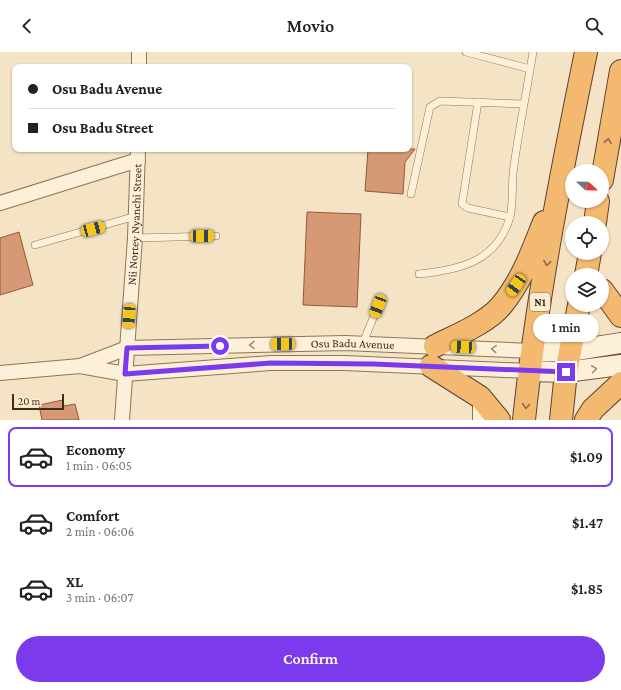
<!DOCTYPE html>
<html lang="en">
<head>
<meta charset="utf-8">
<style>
	body { margin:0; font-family:"Crimson Pro",serif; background:#f2f2f2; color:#222; height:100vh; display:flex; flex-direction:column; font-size:15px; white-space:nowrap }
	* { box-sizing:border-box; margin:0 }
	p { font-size:13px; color:#767676 }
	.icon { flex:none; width:22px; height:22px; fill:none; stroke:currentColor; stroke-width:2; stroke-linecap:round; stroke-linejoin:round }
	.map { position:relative; height:368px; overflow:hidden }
	.sheet { display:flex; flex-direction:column; background:#fff; flex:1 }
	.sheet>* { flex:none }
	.banner { position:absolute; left:12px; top:12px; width:400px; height:88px; border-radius:8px; box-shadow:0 1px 3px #0004; display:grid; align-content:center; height:88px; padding:0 16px; background:#fff }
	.needle { width:26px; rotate:112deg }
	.fabs { position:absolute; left:565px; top:112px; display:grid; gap:8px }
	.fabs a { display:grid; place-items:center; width:44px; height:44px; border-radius:50%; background:#fff; box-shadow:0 1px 3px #0004; font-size:20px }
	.scale { position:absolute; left:12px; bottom:10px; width:52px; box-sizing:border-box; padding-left:4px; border:2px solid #3f2c1d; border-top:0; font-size:11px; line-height:14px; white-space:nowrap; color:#3f2c1d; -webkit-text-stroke:3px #faedd4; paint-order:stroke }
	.end { position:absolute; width:18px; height:18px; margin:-9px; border:5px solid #7c3aed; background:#fff; box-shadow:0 0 0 2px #fff }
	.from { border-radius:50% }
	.bubble { position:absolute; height:28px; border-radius:14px; background:#fff; box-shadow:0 1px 3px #0004; font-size:13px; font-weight:600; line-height:28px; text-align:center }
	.car { position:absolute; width:12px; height:24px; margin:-12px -6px; border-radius:5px; box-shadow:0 0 3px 1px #0007; background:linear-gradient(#f5c518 24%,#345 0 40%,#f5c518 0 76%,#345 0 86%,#f5c518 0) }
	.banner b { display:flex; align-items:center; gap:14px; height:38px; font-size:15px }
	.banner b+b { border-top:1px solid #e0e0e0 }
	.banner i { width:10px; height:10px; background:#222 }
	ul { padding:7px 0 0; list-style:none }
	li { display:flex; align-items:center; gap:12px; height:60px; margin:0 8px 6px; padding:0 8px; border:2px solid transparent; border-radius:8px }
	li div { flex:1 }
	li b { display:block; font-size:15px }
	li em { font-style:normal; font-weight:600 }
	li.selected { border-color:#7c3aed }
	li>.icon { width:36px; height:36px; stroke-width:1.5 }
	.primary-button { display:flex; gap:8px; margin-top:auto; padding:8px 16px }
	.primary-button a { flex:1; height:46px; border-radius:24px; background:#7c3aed; color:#fff; font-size:16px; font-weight:600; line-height:46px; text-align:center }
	header { display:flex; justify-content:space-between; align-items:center; height:52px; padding:0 16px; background:#fff; font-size:18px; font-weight:600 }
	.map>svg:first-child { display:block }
</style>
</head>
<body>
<header><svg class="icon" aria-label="back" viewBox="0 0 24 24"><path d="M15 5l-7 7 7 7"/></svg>Movio<svg class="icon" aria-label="search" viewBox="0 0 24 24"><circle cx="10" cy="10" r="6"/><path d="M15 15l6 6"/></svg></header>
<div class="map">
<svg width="621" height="368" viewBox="0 0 621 368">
	<rect width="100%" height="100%" fill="#f4e3c4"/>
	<path fill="#d79875" stroke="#94583a" d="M368,97H415L405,110L403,142L365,139Z
		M307,160L361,162L357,255L303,253Z
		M19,180L33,233L0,243V186Z
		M63,348L64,354L75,352L79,368H42L39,353Z"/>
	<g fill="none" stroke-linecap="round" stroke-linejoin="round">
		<g stroke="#917357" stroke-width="8">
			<path id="service" d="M466,0L530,17
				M478,50L462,152L468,156L510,165
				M411,142L430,55L440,49L524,52
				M135,186L216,184
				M35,193L136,164
				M419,222C459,218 497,210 510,165C514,149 511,130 514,114C519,76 527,38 533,0
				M363,291L378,254"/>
		</g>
		<g stroke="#917357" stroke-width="16">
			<g id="minor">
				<path d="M139,15V0"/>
				<path d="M0,151L138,108"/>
				<path id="s1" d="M80,314L127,296L345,291L533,299"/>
				<path d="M0,321L80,314L125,322L271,311H344L529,319"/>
				<path id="s2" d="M122,368L135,186L138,97"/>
				<path d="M480,368V345"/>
			</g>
		</g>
		<g stroke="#73543a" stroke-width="22">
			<path id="secondary" d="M533,299H570L621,291
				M529,319L566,320L621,313"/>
		</g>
		<g stroke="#5f412c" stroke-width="24">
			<path id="trunk" d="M602,128L621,19
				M595,171L598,149
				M586,223L590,201
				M602,238L621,264
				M435,294C455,284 487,271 501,254C522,229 532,200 544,170
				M431,314L480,345L499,368
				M524,368C537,244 561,122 586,0
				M561,368L566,320L579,253
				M586,368L593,357L621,331"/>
		</g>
		<use href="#service" stroke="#fdf0d8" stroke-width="7"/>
		<use href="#minor" stroke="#fdf0d8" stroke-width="14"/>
		<use href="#secondary" stroke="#fdf0d8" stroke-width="20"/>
		<use href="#trunk" stroke="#f4b970" stroke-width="22"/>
	</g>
	<defs><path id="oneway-chevron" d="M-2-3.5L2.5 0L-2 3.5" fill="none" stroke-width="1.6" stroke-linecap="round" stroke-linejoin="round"/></defs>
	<g stroke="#906b42">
		<use href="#oneway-chevron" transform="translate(608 89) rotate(-80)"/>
		<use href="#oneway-chevron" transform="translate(547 211) rotate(99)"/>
		<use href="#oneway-chevron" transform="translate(526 354) rotate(96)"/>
	</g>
	<g stroke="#9e8e7a">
		<use href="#oneway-chevron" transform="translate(252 293) rotate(179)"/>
		<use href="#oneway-chevron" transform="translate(494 297) rotate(-177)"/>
		<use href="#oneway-chevron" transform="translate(594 317) rotate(-8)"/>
	</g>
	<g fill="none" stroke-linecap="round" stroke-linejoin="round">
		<path stroke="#7c3aed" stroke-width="5" d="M220,294L127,296L125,322L271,311L373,312L566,320"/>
	</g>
	<g text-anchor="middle" stroke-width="4" stroke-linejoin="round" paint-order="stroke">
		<rect fill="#faedd4" stroke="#776654" stroke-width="1" x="530" y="241" width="20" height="18" rx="3"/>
		<g font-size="11" font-weight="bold" fill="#3f2c1d">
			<text x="540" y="254">N1</text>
		</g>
		<g font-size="12" fill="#3f2c1d" stroke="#faedd4">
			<text dy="4" stroke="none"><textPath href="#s2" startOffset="196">Nii Nortey Nyanchi Street</textPath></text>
			<text dy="4" stroke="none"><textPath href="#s1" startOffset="276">Osu Badu Avenue</textPath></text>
		</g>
	</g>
</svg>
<div class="fabs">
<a><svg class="needle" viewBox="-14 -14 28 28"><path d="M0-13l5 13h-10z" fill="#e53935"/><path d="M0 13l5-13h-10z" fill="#767676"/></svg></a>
<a><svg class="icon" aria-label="locate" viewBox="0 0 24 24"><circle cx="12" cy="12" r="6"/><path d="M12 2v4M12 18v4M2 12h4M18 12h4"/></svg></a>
<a><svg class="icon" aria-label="layers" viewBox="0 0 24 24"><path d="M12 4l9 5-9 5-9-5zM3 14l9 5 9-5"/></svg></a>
</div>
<div class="scale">20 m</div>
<i class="end from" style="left:220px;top:294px"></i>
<i class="end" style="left:566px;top:320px"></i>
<div class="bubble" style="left:533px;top:262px;width:66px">1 min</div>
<i class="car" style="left:93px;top:177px;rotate:75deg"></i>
<i class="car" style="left:202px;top:184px;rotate:89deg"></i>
<i class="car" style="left:516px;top:233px;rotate:215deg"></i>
<i class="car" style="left:378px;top:254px;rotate:201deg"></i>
<i class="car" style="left:129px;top:264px;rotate:184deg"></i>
<i class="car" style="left:283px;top:292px;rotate:269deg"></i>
<i class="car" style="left:463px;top:295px;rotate:273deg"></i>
<div class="banner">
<b><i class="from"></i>Osu Badu Avenue</b>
<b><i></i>Osu Badu Street</b>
</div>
</div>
<section class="sheet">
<ul>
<li class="selected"><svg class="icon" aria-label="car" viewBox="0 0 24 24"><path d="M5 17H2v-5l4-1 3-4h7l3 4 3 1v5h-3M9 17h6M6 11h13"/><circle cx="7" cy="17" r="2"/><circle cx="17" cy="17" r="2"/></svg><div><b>Economy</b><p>1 min · 06:05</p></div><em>$1.09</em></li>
<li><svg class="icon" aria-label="car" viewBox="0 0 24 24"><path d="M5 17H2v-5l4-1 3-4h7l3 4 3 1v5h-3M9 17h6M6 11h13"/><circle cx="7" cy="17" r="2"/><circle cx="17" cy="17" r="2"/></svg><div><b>Comfort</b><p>2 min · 06:06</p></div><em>$1.47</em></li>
<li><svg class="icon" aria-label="car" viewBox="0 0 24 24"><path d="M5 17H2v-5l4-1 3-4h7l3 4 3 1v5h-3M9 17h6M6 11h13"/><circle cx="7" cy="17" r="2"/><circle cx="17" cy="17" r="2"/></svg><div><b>XL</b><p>3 min · 06:07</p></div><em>$1.85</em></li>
</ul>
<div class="primary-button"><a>Confirm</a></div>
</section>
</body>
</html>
